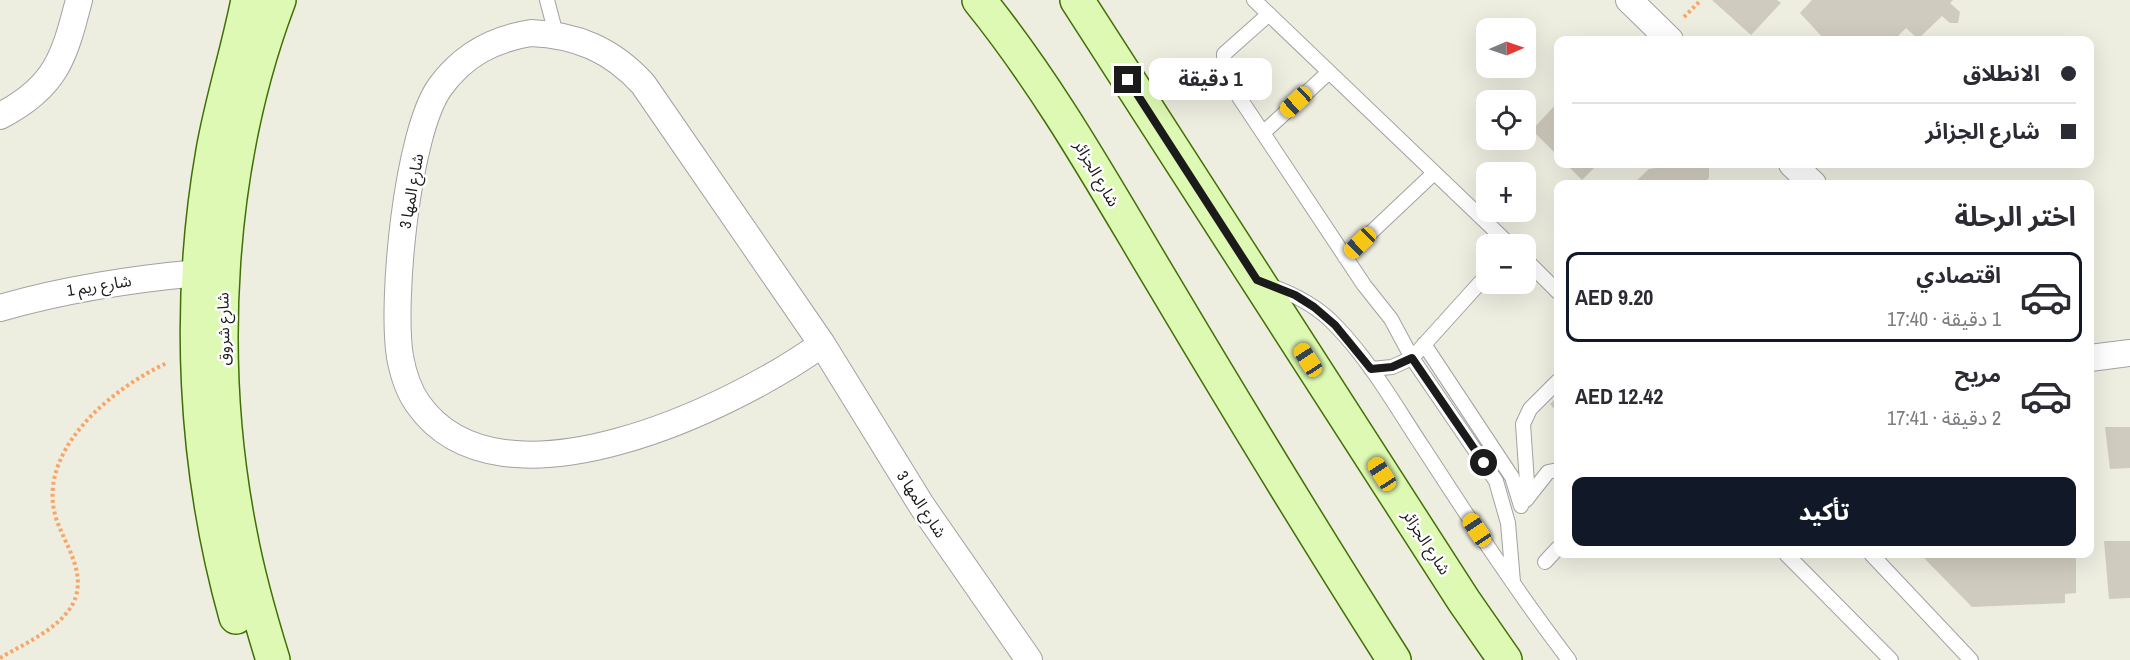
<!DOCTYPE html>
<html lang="ar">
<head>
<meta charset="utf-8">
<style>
	body { margin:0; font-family:"Archivo Narrow","Noto Sans Arabic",sans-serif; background:#f2f2f3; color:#2b2b33; direction:rtl; height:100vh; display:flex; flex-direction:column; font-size:22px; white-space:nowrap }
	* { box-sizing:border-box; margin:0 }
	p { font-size:20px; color:#7c7c81 }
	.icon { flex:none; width:33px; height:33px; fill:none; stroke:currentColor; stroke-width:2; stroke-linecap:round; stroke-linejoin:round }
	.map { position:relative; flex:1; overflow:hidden; direction:ltr }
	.drawer { position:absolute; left:1554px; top:180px; width:540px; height:378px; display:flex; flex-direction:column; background:#fff; border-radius:12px; box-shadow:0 6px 24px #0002; direction:rtl }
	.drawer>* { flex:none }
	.banner { position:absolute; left:1554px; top:36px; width:540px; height:132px; border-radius:12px; box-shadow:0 6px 24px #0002; direction:rtl; display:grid; align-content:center; height:132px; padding:0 18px; background:#fff }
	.needle { width:39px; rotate:88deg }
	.buttons { position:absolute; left:1476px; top:18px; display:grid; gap:12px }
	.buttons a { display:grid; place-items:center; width:60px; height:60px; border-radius:12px; background:#fff; box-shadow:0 6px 24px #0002; font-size:30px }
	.end { position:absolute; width:27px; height:27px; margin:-14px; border:8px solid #1b1b1b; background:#fff; box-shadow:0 0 0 3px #fff }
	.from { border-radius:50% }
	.bubble { position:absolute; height:42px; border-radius:12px; background:#fff; box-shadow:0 6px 24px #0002; font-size:20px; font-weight:700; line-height:42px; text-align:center; direction:rtl }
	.car { position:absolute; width:18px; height:36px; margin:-18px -9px; border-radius:8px; box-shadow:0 0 4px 2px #0007; background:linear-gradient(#f5c518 24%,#345 0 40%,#f5c518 0 76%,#345 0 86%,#f5c518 0) }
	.banner b { display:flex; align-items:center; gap:21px; height:57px; font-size:22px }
	.banner b+b { border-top:2px solid #e1e1e2 }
	.banner i { width:15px; height:15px; background:#2b2b33 }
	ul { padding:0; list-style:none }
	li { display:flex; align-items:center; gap:18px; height:90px; margin:0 12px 9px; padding:0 6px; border:3px solid transparent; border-radius:12px }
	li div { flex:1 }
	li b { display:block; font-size:22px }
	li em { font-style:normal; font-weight:700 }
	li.on { border-color:#111827 }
	li>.icon { width:54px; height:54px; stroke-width:1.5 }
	h2 { padding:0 18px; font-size:27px; line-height:72px }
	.primary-button { display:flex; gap:12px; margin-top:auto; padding:12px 18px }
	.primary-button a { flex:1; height:69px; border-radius:12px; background:#111827; color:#fff; font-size:24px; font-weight:700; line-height:69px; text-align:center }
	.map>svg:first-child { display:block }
</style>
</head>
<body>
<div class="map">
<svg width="2130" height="660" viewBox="0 0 2130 660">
	<rect width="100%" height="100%" fill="#edede0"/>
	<path fill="#cfcbbe" d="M1712,0H1777L1781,3L1751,35Z
		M1812,0H1953L1950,3L1960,12L1958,23H1950L1942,16L1918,39L1906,28L1894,40H1825L1800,13Z
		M1558,102V156L1532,130Z
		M1566,164H1598L1582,180Z
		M1656,164H1706L1709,167V177L1705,184H1633L1649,169L1656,168Z
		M1558,396V413L1550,404Z
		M2105,427H2130V468L2110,469Z
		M2104,541H2130V598L2109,599Z
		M1928,554H2076V593L2065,594V603L1972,607L1923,557Z"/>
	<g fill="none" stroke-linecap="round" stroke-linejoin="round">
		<g stroke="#a2a2a2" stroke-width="16">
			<path id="lane" d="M547,0L556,34
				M1254,0L1509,244
				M1269,14L1224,54L1225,76L1364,285L1391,319L1412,358L1496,481L1508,523L1513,582
				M1263,133L1329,72
				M1345,257L1434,173
				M1526,260L1558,292
				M1266,284C1292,293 1317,305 1336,326C1371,362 1396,407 1424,449C1470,520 1517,592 1569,660
				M1424,344L1512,477L1521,506
				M1371,369L1392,367L1412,358L1486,276
				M1528,497L1523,424L1530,409L1558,381
				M1526,500L1548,472L1558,470
				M1786,554L1891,660
				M1871,554L1971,660
				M1545,562L1558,548"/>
		</g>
		<g stroke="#a2a2a2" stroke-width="28">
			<path id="street" d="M1629,0L1670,40
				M531,33C577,35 612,50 643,84L822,344C735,407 500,521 418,404C408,390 403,373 400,357C391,301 407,133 440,87C463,55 493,39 531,33Z
				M0,116C56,87 64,58 79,0
				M1792,164L1813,184
				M0,308C66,289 131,279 199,273
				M822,344L922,506L1029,660
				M2090,358L2130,353"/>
		</g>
		<g stroke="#416f05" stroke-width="36">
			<path id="secondary" d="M979,0C1051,89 1105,187 1164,285C1239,411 1315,536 1394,660
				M1077,0L1464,601L1505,660
				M236,617C194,467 186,305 213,151C222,100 238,51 248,0
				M273,660C260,618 248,576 240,533C206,361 217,164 279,0"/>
		</g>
		<path stroke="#f9a566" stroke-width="4" stroke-dasharray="3 3" stroke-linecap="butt" d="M1684,17L1701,0
			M0,658C25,643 67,626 76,596C84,568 64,543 56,518C35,450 114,387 167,363"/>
		<use href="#lane" stroke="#fff" stroke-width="14"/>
		<use href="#street" stroke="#fff" stroke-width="26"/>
		<use href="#secondary" stroke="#def9b3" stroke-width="33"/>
	</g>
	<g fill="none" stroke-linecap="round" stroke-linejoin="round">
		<path stroke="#1b1b1b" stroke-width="8" d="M1128,80L1257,280L1295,295L1314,307L1335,325L1371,369L1392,367L1412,358L1484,463"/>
	</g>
	<g text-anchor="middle" stroke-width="5" stroke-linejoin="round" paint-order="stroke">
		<g font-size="16" fill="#1b1b1b" stroke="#fff">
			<text transform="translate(1097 173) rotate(60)" y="6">شارع الجزائر</text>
			<text transform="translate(411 191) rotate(-80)" y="6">شارع المها 3</text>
			<text transform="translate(99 285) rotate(-9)" y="6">شارع ريم 1</text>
			<text transform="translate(223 329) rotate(-91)" y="6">شارع شروق</text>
			<text transform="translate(922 504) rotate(57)" y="6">شارع المها 3</text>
			<text transform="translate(1427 542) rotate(57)" y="6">شارع الجزائر</text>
		</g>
	</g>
</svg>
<div class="buttons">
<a><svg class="needle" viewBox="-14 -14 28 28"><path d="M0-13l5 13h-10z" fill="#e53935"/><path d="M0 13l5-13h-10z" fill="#7c7c81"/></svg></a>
<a><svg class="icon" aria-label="locate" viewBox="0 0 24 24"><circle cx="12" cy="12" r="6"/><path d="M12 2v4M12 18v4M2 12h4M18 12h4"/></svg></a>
<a>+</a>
<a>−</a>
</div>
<i class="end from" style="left:1484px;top:463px"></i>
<i class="end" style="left:1128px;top:80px"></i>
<div class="bubble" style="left:1149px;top:58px;width:123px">1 دقيقة</div>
<i class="car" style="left:1296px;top:102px;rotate:227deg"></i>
<i class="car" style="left:1360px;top:243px;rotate:226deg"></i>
<i class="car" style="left:1308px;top:360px;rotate:327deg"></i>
<i class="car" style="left:1382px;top:474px;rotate:327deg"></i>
<i class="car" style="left:1477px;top:530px;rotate:326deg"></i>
<div class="banner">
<b><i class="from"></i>الانطلاق</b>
<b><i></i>شارع الجزائر</b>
</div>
<section class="drawer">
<h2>اختر الرحلة</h2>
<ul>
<li class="on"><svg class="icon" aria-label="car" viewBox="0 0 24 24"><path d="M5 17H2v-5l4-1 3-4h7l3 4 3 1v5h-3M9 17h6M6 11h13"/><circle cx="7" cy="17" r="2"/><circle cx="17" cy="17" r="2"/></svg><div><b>اقتصادي</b><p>1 دقيقة · 17:40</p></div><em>AED 9.20</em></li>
<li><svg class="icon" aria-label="car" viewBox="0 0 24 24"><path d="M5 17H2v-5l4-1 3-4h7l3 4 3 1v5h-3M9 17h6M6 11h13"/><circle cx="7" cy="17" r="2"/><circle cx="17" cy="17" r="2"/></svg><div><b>مريح</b><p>2 دقيقة · 17:41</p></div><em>AED 12.42</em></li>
</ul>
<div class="primary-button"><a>تأكيد</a></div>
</section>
</div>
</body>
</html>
